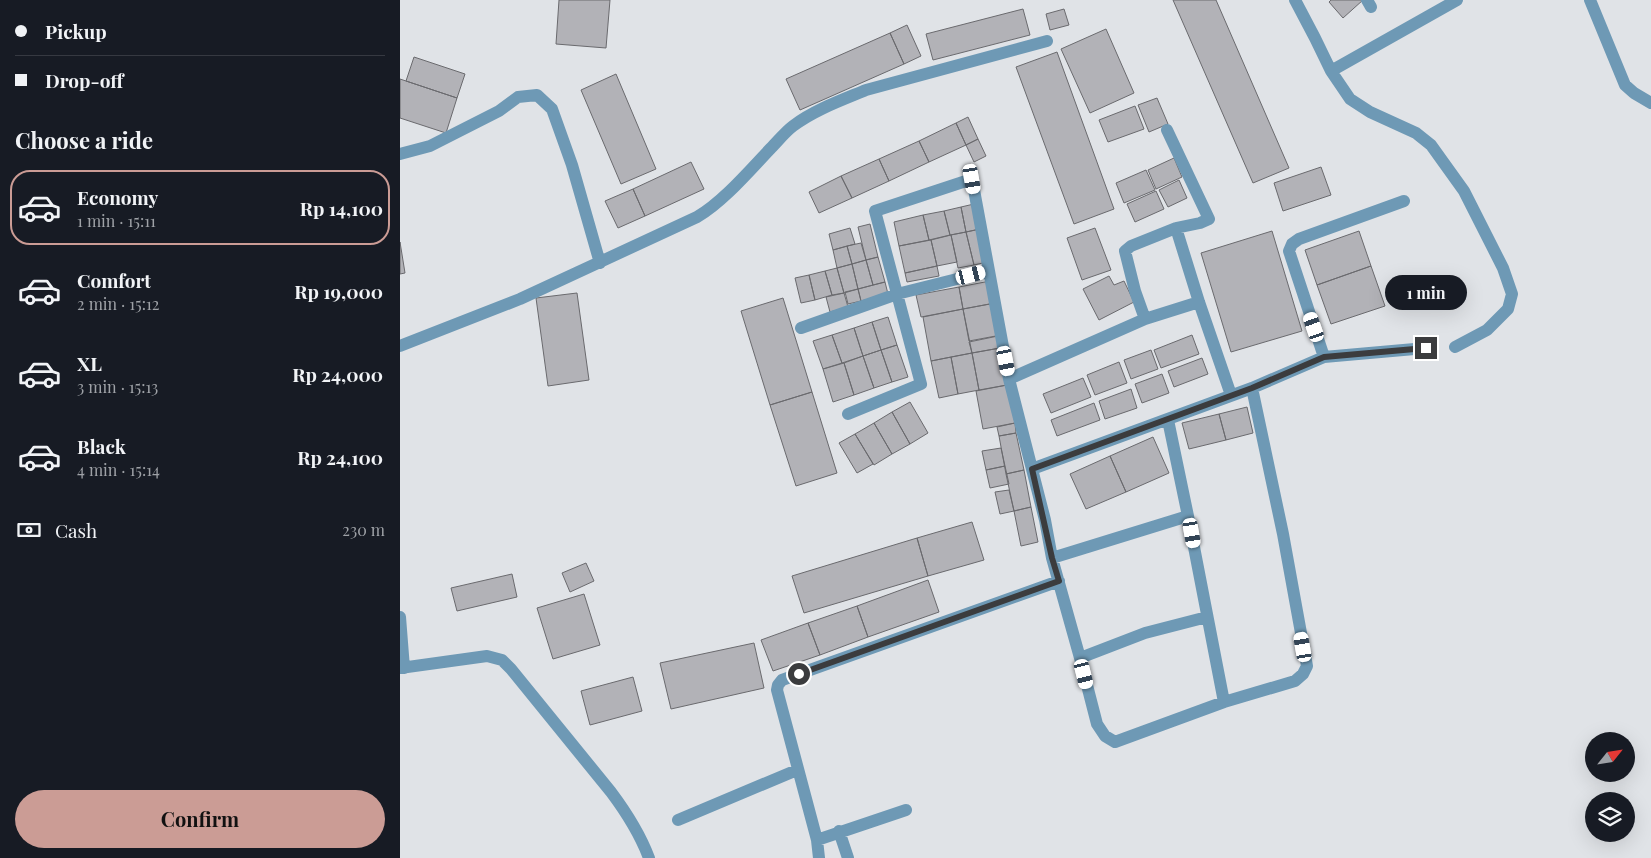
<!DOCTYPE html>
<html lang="en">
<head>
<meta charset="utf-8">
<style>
	body { margin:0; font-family:"Playfair Display",serif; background:#20242c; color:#f1f3f6; height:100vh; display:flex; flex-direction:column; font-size:19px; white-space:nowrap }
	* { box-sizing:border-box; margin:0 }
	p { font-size:16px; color:#9ea1a6 }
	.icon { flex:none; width:28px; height:28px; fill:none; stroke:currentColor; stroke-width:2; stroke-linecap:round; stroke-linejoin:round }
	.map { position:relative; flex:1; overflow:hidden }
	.side { display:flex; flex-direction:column; background:#171b24; width:400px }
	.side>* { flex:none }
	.hud { display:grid; align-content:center; height:110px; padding:0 15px; background:#171b24 }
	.needle { width:32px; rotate:60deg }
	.controls { position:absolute; left:1185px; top:732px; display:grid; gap:10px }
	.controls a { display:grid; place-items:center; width:50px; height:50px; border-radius:50%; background:#171b24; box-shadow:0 5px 20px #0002; font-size:25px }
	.end { position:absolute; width:22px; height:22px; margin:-11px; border:6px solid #3b3c3e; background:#fff; box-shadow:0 0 0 2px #fff }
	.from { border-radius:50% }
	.bubble { position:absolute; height:35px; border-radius:18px; background:#171b24; box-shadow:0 5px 20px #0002; font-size:16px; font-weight:700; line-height:35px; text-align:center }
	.car { position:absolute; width:15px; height:30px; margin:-15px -8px; border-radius:6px; box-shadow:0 0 4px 1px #0007; background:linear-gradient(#fff 24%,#345 0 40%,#fff 0 76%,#345 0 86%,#fff 0) }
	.hud b { display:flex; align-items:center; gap:18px; height:48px; font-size:19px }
	.hud b+b { border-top:1px solid #363941 }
	.hud i { width:12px; height:12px; background:#f1f3f6 }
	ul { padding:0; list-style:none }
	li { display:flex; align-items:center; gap:15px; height:75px; margin:0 10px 8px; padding:0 5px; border:2px solid transparent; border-radius:20px }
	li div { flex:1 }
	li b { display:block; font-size:19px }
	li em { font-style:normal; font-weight:700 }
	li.on { border-color:#cb9c95 }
	li>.icon { width:45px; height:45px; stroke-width:1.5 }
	h2 { padding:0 15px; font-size:22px; line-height:60px }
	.pay { display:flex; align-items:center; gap:12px; height:55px; padding:0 15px; font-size:19px }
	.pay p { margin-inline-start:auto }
	.primary-button { display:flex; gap:10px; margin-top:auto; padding:10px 15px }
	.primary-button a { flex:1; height:58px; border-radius:30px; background:#cb9c95; color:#111; font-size:20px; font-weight:700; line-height:58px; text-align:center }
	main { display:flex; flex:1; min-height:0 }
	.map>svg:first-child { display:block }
</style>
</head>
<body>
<main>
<section class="side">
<div class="hud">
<b><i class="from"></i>Pickup</b>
<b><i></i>Drop-off</b>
</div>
<h2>Choose a ride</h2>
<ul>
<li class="on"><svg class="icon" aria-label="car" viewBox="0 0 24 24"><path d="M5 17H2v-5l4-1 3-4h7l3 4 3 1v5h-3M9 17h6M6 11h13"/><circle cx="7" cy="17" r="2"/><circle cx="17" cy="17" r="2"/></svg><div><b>Economy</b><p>1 min · 15:11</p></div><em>Rp 14,100</em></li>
<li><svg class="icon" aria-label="car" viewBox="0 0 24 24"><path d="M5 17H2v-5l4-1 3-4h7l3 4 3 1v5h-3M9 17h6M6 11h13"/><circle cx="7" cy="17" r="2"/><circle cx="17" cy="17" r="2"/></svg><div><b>Comfort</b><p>2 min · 15:12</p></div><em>Rp 19,000</em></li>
<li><svg class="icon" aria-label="car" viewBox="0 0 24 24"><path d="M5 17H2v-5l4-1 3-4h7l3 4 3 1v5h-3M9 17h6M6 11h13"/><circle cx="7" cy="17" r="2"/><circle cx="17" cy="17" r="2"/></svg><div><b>XL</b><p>3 min · 15:13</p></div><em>Rp 24,000</em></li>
<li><svg class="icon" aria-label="car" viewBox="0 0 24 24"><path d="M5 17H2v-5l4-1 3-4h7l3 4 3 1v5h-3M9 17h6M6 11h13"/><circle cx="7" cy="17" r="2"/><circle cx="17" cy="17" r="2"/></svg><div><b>Black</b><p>4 min · 15:14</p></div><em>Rp 24,100</em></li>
</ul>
<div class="pay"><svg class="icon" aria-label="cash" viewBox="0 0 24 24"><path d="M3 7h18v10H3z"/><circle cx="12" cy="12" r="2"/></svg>Cash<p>230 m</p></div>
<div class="primary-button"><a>Confirm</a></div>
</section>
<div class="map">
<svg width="1251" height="858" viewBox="0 0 1251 858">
	<rect width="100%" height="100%" fill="#e0e3e7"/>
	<path fill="#b2b2b7" stroke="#6a6a6e" d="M159,0H210L206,48L156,44Z
		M773,0H816L889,168L853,183Z
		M931,0H963L943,18L929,2Z
		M623,9L630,35L533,60L526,34Z
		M664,9L669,25L650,30L646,14Z
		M507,25L521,56L504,64L490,33Z
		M706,29L734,93L690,113L661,49Z
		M490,33L504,64L400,110L386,79Z
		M657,52L714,209L674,224L616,67Z
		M14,57L65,74L57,98L6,81Z
		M216,74L256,169L221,184L181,90Z
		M0,79L57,98L46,133L0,118Z
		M757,98L768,124L749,132L738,105Z
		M735,106L744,129L708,142L699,120Z
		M568,117L578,139L566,145L556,123Z
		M556,123L566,145L529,162L519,141Z
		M578,139L586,156L574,162L566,145Z
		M519,141L529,162L489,181L479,159Z
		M774,158L782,177L756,189L748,170Z
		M479,159L489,181L452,198L441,176Z
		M291,162L304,189L245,216L233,189Z
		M921,167L931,195L883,211L874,183Z
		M746,170L755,190L724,203L716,183Z
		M441,176L452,198L419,213L409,192Z
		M779,180L787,198L768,207L759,190Z
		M233,189L245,216L218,228L205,201Z
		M756,191L764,209L735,222L727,204Z
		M574,204L580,229L566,232L561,207Z
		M561,207L566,232L550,235L544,211Z
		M544,211L550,235L529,240L523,215Z
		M523,215L529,240L499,246L494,222Z
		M470,224L478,257L466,260L458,227Z
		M450,228L455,244L433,250L429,234Z
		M695,228L711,270L682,280L667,238Z
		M580,229L587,262L574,265L566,232Z
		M872,231L902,331L831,352L801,253Z
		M959,231L971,266L917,285L905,250Z
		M566,232L574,265L558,268L551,235Z
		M551,235L557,262L537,266L531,240Z
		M531,240L537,266L505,273L499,246Z
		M0,242L5,273L0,274Z
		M461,243L466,260L452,264L447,246Z
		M447,246L452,264L437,268L433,250Z
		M478,257L485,282L473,285L466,260Z
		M466,260L473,285L458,289L452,264Z
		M452,264L458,289L444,293L437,268Z
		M537,266L539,276L507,282L505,273Z
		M971,266L985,306L931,324L917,285Z
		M437,268L444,293L432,295L425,271Z
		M425,271L432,295L415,300L409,275Z
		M409,275L415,300L401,303L395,278Z
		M709,276L714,285L724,281L734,302L699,320L683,289Z
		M590,281L595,303L563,309L559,287Z
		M485,282L488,294L461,301L458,289Z
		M559,287L563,309L521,317L516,295Z
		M458,289L461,301L448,304L445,292Z
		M177,293L189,380L148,386L136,298Z
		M444,293L448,307L430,312L426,297Z
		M383,298L412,392L370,405L341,311Z
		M595,303L601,335L569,341L563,309Z
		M563,309L572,353L531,361L523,317Z
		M488,317L497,345L481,350L472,322Z
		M472,322L481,350L463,356L454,328Z
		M454,328L463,356L442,363L432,335Z
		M432,335L442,363L423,369L413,341Z
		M792,335L799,354L761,368L754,350Z
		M598,336L600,348L572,353L569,342Z
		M497,345L508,377L492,382L481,350Z
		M600,348L607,385L579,390L572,353Z
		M481,350L492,382L474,388L463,356Z
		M751,350L758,369L731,379L724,360Z
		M572,353L579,390L558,394L551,357Z
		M463,356L474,388L454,395L444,363Z
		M551,357L558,394L539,398L531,361Z
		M802,358L808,374L774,387L768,371Z
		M719,362L727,383L695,395L687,375Z
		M444,363L454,395L433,402L423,369Z
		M762,374L769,393L742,403L735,384Z
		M683,378L691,397L651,413L643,394Z
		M607,385L615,423L583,429L576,391Z
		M731,389L737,408L705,419L699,401Z
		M412,392L437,473L396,486L370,405Z
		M510,402L528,433L510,444L492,412Z
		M694,403L700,420L657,436L651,420Z
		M847,407L853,433L826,440L819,414Z
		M492,412L510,444L492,454L474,423Z
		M819,414L826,440L789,449L782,423Z
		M474,423L492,454L474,465L455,434Z
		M615,423L616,433L599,436L597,427Z
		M616,433L624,470L606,474L599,436Z
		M455,434L473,464L457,473L439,443Z
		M753,437L769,473L726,492L710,456Z
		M601,448L605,466L586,470L582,451Z
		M710,456L726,492L686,509L670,474Z
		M605,466L609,484L590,488L586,470Z
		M624,470L631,507L614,511L606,474Z
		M609,490L614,511L600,514L595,492Z
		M631,507L638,542L621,546L614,511Z
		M572,522L584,560L528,576L517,538Z
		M517,538L528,576L404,613L392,576Z
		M186,563L194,581L170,592L162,573Z
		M112,574L117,597L57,611L51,588Z
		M528,580L539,612L468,637L457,606Z
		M184,594L200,645L153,659L137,608Z
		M457,606L468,637L420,655L408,623Z
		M408,623L420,655L373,671L361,640Z
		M354,643L364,688L271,709L260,663Z
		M233,677L242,711L190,725L181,691Z"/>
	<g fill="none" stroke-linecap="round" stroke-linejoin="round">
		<path stroke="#6e99b5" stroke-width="12" d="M895,0L915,38L931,71
			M967,0L971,7
			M1190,0L1225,85L1234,93L1251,103
			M767,130L809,219L800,223L776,228
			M0,154L30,146L99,111L118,97L137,95L152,109L172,165L200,263
			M745,319L735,291L725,251L731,246L776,228L799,302L831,395
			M401,328L497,294L589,271
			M0,346L120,299L297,217C323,202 350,170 371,148C378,141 385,132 393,126C414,110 442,100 466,90L647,41
			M1055,347L1087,330L1108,309L1112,294L1103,268L1064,191L1031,145L1016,133L970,112L950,99L931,71L1057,0
			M924,357L1026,348
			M609,379L745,319L799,302
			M448,414L521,384L475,211L572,179L609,379L645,520L652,558L680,658L697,724L705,736L715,742L824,702L895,681L903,674L907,666L883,534L852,388
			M768,420L788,516L824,702
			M632,469L852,388L924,357L889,251L892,244L899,239L1004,201
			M652,558L788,516
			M0,617L4,668
			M680,658L745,633L807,617
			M0,668L87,656L102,660L111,669L211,792C226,812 240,834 249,858
			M278,820L397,770
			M439,831L448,858
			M417,840L506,810
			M419,858L417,840L377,690L378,685L382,680L659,581"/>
	</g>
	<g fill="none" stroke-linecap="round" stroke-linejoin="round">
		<path stroke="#3b3c3e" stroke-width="6" d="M399,674L659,581L652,558L632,469L852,388L924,357L1026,348"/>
	</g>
</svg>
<div class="controls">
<a><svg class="needle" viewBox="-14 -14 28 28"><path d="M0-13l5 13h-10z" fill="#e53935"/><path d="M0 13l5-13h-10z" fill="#9ea1a6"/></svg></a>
<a><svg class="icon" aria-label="layers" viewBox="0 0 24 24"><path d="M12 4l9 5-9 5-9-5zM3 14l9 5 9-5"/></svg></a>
</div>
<i class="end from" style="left:399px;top:674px"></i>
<i class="end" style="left:1026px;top:348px"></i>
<div class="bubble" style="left:985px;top:275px;width:82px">1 min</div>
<i class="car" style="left:572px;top:179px;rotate:170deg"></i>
<i class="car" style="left:571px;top:275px;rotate:76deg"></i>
<i class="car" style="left:914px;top:327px;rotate:341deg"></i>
<i class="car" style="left:606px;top:361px;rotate:169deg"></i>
<i class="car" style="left:792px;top:533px;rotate:170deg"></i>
<i class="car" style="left:903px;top:647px;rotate:350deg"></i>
<i class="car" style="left:684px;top:674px;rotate:166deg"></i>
</div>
</main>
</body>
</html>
